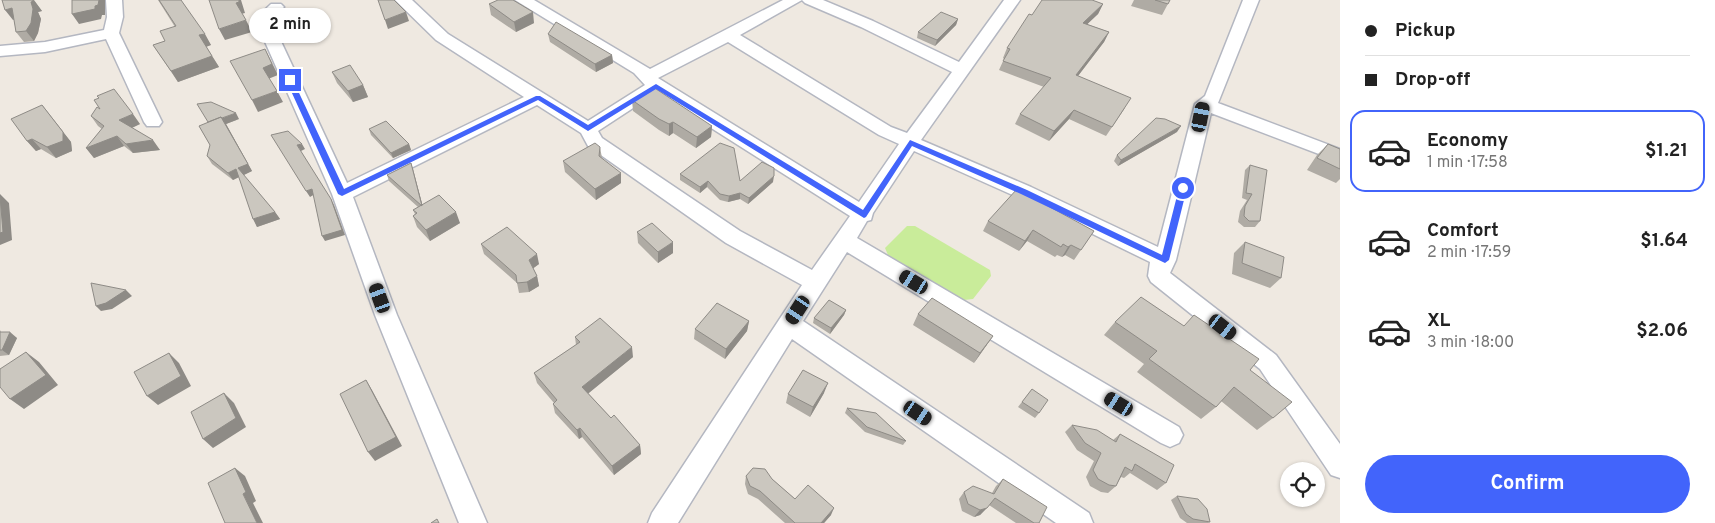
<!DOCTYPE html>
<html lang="en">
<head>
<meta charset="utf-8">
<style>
	body { margin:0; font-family:Overpass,sans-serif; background:#f6f6f6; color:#222; height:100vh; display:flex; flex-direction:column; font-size:19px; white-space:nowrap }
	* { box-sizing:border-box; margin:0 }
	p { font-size:16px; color:#767676 }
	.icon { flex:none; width:28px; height:28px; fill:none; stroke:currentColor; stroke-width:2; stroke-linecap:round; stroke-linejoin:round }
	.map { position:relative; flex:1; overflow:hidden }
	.panel { display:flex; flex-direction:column; background:#fff; width:375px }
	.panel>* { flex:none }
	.hud { display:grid; align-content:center; height:110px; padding:0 25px; background:#fff }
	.buttons { position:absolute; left:1280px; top:462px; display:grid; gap:10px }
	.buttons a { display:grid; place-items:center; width:45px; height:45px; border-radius:50%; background:#fff; box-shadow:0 1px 4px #0004; font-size:25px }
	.end { position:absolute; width:22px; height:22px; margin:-11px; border:6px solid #4264fb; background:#fff; box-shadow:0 0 0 2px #fff }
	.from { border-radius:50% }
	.bubble { position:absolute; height:35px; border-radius:18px; background:#fff; box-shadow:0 1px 4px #0004; font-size:16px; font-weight:700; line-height:35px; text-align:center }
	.car { position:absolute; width:15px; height:30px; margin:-15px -8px; border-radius:6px; box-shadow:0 0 4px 1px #0007; background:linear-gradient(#222 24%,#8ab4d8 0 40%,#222 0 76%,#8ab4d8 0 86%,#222 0) }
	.hud b { display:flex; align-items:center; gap:18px; height:48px; font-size:19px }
	.hud b+b { border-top:1px solid #e0e0e0 }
	.hud i { width:12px; height:12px; background:#222 }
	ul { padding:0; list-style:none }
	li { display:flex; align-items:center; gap:15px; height:82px; margin:0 10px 8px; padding:0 15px; border:2px solid transparent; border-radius:15px }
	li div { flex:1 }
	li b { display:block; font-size:19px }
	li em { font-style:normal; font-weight:700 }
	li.selected { border-color:#4264fb }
	li>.icon { width:45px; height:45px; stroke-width:1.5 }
	.cta { display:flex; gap:10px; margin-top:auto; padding:10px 25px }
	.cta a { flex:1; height:58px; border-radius:30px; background:#4264fb; color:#fff; font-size:20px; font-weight:700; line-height:58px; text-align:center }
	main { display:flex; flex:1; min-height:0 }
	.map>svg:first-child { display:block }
</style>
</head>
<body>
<main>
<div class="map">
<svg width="1340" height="523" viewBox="0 0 1340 523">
	<rect width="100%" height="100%" fill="#efe9e1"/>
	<path fill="#c9ec9a" d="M907,226H915L990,270L991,276L973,299L964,300L888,255L885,248Z"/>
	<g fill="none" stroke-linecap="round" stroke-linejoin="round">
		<g stroke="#b4b7c1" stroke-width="3">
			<path id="minor" d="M106,0H122L123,17L119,33L162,122L159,126H147L144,122L106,39L45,52L0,56V46L45,42L104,30L107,17Z
				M395,0H412L448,34L588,121L645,85L634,73L515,0H534L650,69L783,0H823L873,21L959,62L1004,0H1020L921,140L1031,187L1158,247L1195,104L1205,96L1243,0H1259L1218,103L1340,149V162L1211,113L1176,260L1170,273L1276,355L1340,444V478L1331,475L1260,369L1151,282L1148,276L1150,262L1017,197L914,151L873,213L871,220L867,221L857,238L1179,427L1183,435L1179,443L1170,447L1161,443L847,252L803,321L1089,513L1093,523H1056L792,339L678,523H648L652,513L802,285L726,243L588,146L581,133L537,105L353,197L397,315L487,523H459L375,315L332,194L255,19L271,4H281L284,7L271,20L347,183L524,97L436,40ZM802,0L805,3L861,27L952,72L907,133L891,127L740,35ZM728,42L879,135L899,144L859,202L658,78ZM656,93L850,216L812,270L740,231L602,138L598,131Z"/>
		</g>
		<use href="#minor" fill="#fff" fill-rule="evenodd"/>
	</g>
	<path fill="#afaba4" d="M158,0H181L211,45L206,46L219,67L178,82L153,45L165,41L175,27Z
		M1134,0H1170L1162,15L1131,6Z
		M35,2L42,11L38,12L41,19L38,33L34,41L24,42L16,32L14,19L13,20Z
		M489,4L534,23L516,32L491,15Z
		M1103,4L1098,14L1087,24L1109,32L1104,42L1078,76L1125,108L1106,136L1069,119L1049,141L1015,124L1020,114L1044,87L999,70L1004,59L1003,58L1007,48L1032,15Z
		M958,19L956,25L935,46L917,38L918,32Z
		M548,34L612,55L613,63L596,72L550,42Z
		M332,72L363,85L368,97L353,102L337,83Z
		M632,100L712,126L711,137L696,148L673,133L669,136L659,130L633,111Z
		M42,105L71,142L72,151L56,158L41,149L36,151L27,141Z
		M91,116L140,124L132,128L160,150L133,153L124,146L94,158L86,148L102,129L98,126Z
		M239,119L226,124L252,171L243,175L275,212L280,219L257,227L239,177L233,180L212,164L207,156L210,145L199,126Z
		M369,129L409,144L411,150L393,158L371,135Z
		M1177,132L1118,166L1114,161L1117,155Z
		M1328,144L1340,149V179L1336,183L1307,170L1317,155Z
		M600,147L602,158L621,183L596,200L565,172L563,161Z
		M411,163L422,204L460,223L430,241L417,227L413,216L415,214L413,210L418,207L389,181L387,175Z
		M1250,165L1260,221L1255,227H1244L1238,222L1240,211L1247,200L1242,198L1245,170Z
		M680,174L740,181L773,182L748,204L740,199L728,202L720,200L707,187L700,193L680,180Z
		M988,221L1094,231L1074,260L1065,255L1062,257L1057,255L1055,257L1027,241L1019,251L983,231Z
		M637,232L673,253L658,263L638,243Z
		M1245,242L1281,278L1270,288L1232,274L1234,253Z
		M481,244L539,264L533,268L537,276L539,286L529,292L519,293L517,283L484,254Z
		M846,310L844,315L830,334L813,323L814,318Z
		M918,314L993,336L986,346L974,363L913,325Z
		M749,321L747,331L725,359L694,339L695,329Z
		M1115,322L1250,370L1273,418L1257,430L1221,401L1216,407L1201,419L1137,372L1144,364L1104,335Z
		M0,330L1,332L17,338L9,355L0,356Z
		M575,337L633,357L588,393L611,418L640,445L641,454L614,475L582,437L579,439L555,413L553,404L554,403L537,383L534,373L576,345Z
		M1032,389L1039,413L1035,418L1018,407Z
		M824,393L810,417L786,403L788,394Z
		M847,408L906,441L903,445L865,432L845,413Z
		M1072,425L1113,440L1120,434L1166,483L1157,490L1130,473L1124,478L1121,477L1116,486L1108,493L1101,492L1090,486L1086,477L1094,461L1077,450L1065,432Z
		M746,476L772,479L795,499L831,515L824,523H785L758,499L748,494L745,484Z
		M1003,479L1039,523H1016L989,505L980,515L974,517L962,511L959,499L964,492L992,493L996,486Z
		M1177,496L1210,522L1208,523H1187L1180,518L1171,500Z"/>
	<path fill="#8e8b86" d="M31,0H34L42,11L38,12L41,19L38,33L34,41L26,31Z
		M99,0H105V15H102L101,19L79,24L72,14L95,6Z
		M239,0H241L245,13L241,14L236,3Z
		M1103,4L1098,14L1078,33L1083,23Z
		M12,8L20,18L13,20L5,10Z
		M406,12L409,21L388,29L385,20Z
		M533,12L534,23L516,32L514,22Z
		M958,19L956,25L935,46L937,40Z
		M246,20L252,32L225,40L219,29Z
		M1109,32L1104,42L1071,85L1076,75Z
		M205,34L211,45L206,47L199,35Z
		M265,49L278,75L268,79L263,68Z
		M612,55L613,63L596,72L595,64Z
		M212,56L219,67L178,82L171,71Z
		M363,85L368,97L353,102L348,91Z
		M277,91L283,102L258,112L252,100Z
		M42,105L71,142L72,151L56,158L47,147Z
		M1074,110L1069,119L1049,141L1054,131Z
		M236,113L239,119L226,124L252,171L242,176L209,123Z
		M133,114L140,124L127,130L119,120Z
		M673,122V133L669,136V124Z
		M712,126L711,137L696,148L697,137Z
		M1181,126L1177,132L1118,166L1121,160Z
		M117,136L124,146L94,158L86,148Z
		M32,139L41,149L36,151L27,141Z
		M153,140L160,150L133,153L126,144Z
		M302,144L305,149L301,151L297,145Z
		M409,144L411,150L393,158L391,153Z
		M411,163L413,169L424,211L422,206Z
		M236,169L241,176L233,180L228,173Z
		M621,173V183L596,200L595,189Z
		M774,176L773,182L748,204L749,198Z
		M708,181L707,187L700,193V187Z
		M312,189L315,194L310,197L306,191Z
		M740,193V199L728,202L729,196Z
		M0,194L9,203L12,240L0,245Z
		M331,199L334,205L345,235L325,241L322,236Z
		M275,212L280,219L257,227L253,219Z
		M456,212L460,223L430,241L426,230Z
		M1033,230L1027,241L1019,251L1025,241Z
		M673,242V253L658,263V252Z
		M1071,245L1065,255L1062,257L1068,247Z
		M537,254L539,264L531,270L529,260Z
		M537,276L539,286L529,292L527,282Z
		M126,290L132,296L112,309L101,311L96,306Z
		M846,310L844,315L830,334L831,328Z
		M749,321L747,331L725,359L726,349Z
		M10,332L17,338L9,355L2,350Z
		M993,336L986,346L974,363L980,353Z
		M632,347L633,357L584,397L582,387Z
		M26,352L39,362L58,385L24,409L10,399Z
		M169,353L179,363L191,386L158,405L147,396Z
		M366,380L372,390L402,446L375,461L368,452Z
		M828,383L824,393L810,417L813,407Z
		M224,393L234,403L246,427L213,448L203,439Z
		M580,428L582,437L579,439L577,430Z
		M640,445L641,454L614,475L612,466Z
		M235,468L245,476L256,501L253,503L263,523H257L243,494Z
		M834,508L831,515L824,523H821Z
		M987,508L980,515L974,517L980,510Z"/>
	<path fill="#cbc7bf" stroke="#8e8b86" d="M2,0H32L34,1L31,2L33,9L31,23L26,31L16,32L12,8L5,10Z
		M72,0H99L98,5L95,6V9L72,14Z
		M159,0H181L205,34L199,35L212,56L171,71L153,45L165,41L160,31L176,26Z
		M209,0H239V2L236,3L246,20L219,29Z
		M378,0H394L406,12L385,20Z
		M498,0H513L533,12L514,22L489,4Z
		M1042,0H1092L1103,4L1083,23L1109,32L1076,75L1131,98L1112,127L1074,110L1054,131L1020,114L1051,78L1003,61L1010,49L1007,48L1029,14L1032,15Z
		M1155,0H1170L1168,4Z
		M941,12L958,19L937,40L918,32Z
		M556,22L612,55L595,64L548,34Z
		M265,49L272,64L263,68L277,91L252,100L230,61Z
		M350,65L363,85L348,91L332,72Z
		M653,87L712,126L697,137L673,122L669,124L659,119L632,100Z
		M114,89L133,114L119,120L153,140L126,144L117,136L86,148L104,126L91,116L97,107L100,109L94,100L99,98L97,96Z
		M211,102L236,113L222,118L221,117L208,122L197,104Z
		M42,105L63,132V141L47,147L32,139L27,141L11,119Z
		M221,117L248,164L238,168L275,212L253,219L236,169L228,173L207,156L210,145L199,126Z
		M1156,118L1165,119L1181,126L1121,160L1117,155Z
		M386,121L409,144L391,153L369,129Z
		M288,131L302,144L297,145L331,199L342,230L322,236L312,189L306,191L271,135Z
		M595,143L600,147L599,156L621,173L595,189L563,161Z
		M720,143L734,148L740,181L762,162L774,168V176L749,198L740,193L729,196L720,194L708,181L700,187L680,174Z
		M1328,144L1340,149V169L1317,158Z
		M411,163L422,206L387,175Z
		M1250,165L1267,170L1260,221H1249L1244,216L1245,206L1252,194L1246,193Z
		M1017,189L1094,231L1081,250L1071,245L1068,247L1063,244L1061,247L1033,230L1025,241L988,221Z
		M439,195L456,212L426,230L413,216L417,213L413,210Z
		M0,196L3,232L0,233Z
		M652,223L673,242L658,252L637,232Z
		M507,227L537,254L529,260L537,276L527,282L517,283L516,275L481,244Z
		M1245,242L1284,257L1281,278L1242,263Z
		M91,283L126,290L106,303L96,306Z
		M1141,297L1184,326L1194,315L1259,359L1250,370L1292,402L1273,418L1234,387L1216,407L1149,359L1157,351L1115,322Z
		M932,298L993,336L980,353L918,314Z
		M829,300L846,310L831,328L814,318Z
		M717,303L749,321L726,349L695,329Z
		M600,318L632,347L582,387L611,418L614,415L640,445L612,466L580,428L577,430L553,404L557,400L534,373L580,342L575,337Z
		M0,332H10L2,350H0Z
		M26,352L46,375L10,399L0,387V369Z
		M169,353L181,376L147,396L134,372Z
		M803,370L828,383L813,407L788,394Z
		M366,380L396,437L368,452L340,394Z
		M1032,389L1048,400L1039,413L1022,402Z
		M224,393L236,418L203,439L191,412Z
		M847,408L876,413L906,441L867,427Z
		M1072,425L1097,430L1116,442L1120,434L1174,465L1166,483L1135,464L1132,471L1125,467L1116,486L1109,485L1098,479L1093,470L1101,453L1085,443Z
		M235,468L246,492L243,494L257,523H225L208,483Z
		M753,468L765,469L772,479L795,499L808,485L834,508L821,523H795L760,491L750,486L746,476Z
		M1003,479L1047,507L1039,523H1034L995,498L987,508L980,510L968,504L964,492L973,486L994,494Z
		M1177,496L1198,499L1207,509L1210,522L1193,519L1186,514Z
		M437,519L439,523H431Z"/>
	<path fill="#4264fb" d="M290,78L293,80L344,189L536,96H540L588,125L656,84L863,210L910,140L1027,190L1162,255L1179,188L1183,185L1187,188L1169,260L1165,263L1021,194L912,146L866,217L864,218L656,89L588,131L538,100L342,196L338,194L286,80Z"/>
</svg>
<div class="buttons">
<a><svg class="icon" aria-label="locate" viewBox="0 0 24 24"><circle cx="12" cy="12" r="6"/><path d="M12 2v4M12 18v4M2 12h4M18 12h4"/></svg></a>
</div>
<i class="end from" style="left:1183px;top:188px"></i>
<i class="end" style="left:290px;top:80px"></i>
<div class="bubble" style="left:249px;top:8px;width:82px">2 min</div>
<i class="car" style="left:1201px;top:117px;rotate:11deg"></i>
<i class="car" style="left:914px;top:282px;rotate:301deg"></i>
<i class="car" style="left:380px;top:298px;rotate:340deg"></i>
<i class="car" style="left:798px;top:310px;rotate:213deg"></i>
<i class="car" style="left:1223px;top:327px;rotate:128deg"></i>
<i class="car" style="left:1119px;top:404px;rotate:301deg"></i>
<i class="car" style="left:918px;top:413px;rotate:124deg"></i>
</div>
<section class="panel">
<div class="hud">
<b><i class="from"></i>Pickup</b>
<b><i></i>Drop-off</b>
</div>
<ul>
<li class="selected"><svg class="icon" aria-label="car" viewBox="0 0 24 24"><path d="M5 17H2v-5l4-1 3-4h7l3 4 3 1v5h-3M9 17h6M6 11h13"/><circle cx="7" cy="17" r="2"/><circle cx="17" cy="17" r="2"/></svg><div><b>Economy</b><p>1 min · 17:58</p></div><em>$1.21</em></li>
<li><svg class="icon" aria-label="car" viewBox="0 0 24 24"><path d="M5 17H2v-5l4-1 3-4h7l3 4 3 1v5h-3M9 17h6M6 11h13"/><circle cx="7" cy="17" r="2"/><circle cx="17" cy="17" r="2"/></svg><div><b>Comfort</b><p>2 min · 17:59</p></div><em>$1.64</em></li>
<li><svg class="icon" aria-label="car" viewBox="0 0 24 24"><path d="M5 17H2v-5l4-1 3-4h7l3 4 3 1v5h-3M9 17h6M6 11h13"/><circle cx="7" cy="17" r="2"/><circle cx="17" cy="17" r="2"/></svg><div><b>XL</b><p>3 min · 18:00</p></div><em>$2.06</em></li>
</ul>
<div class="cta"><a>Confirm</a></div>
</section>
</main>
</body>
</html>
